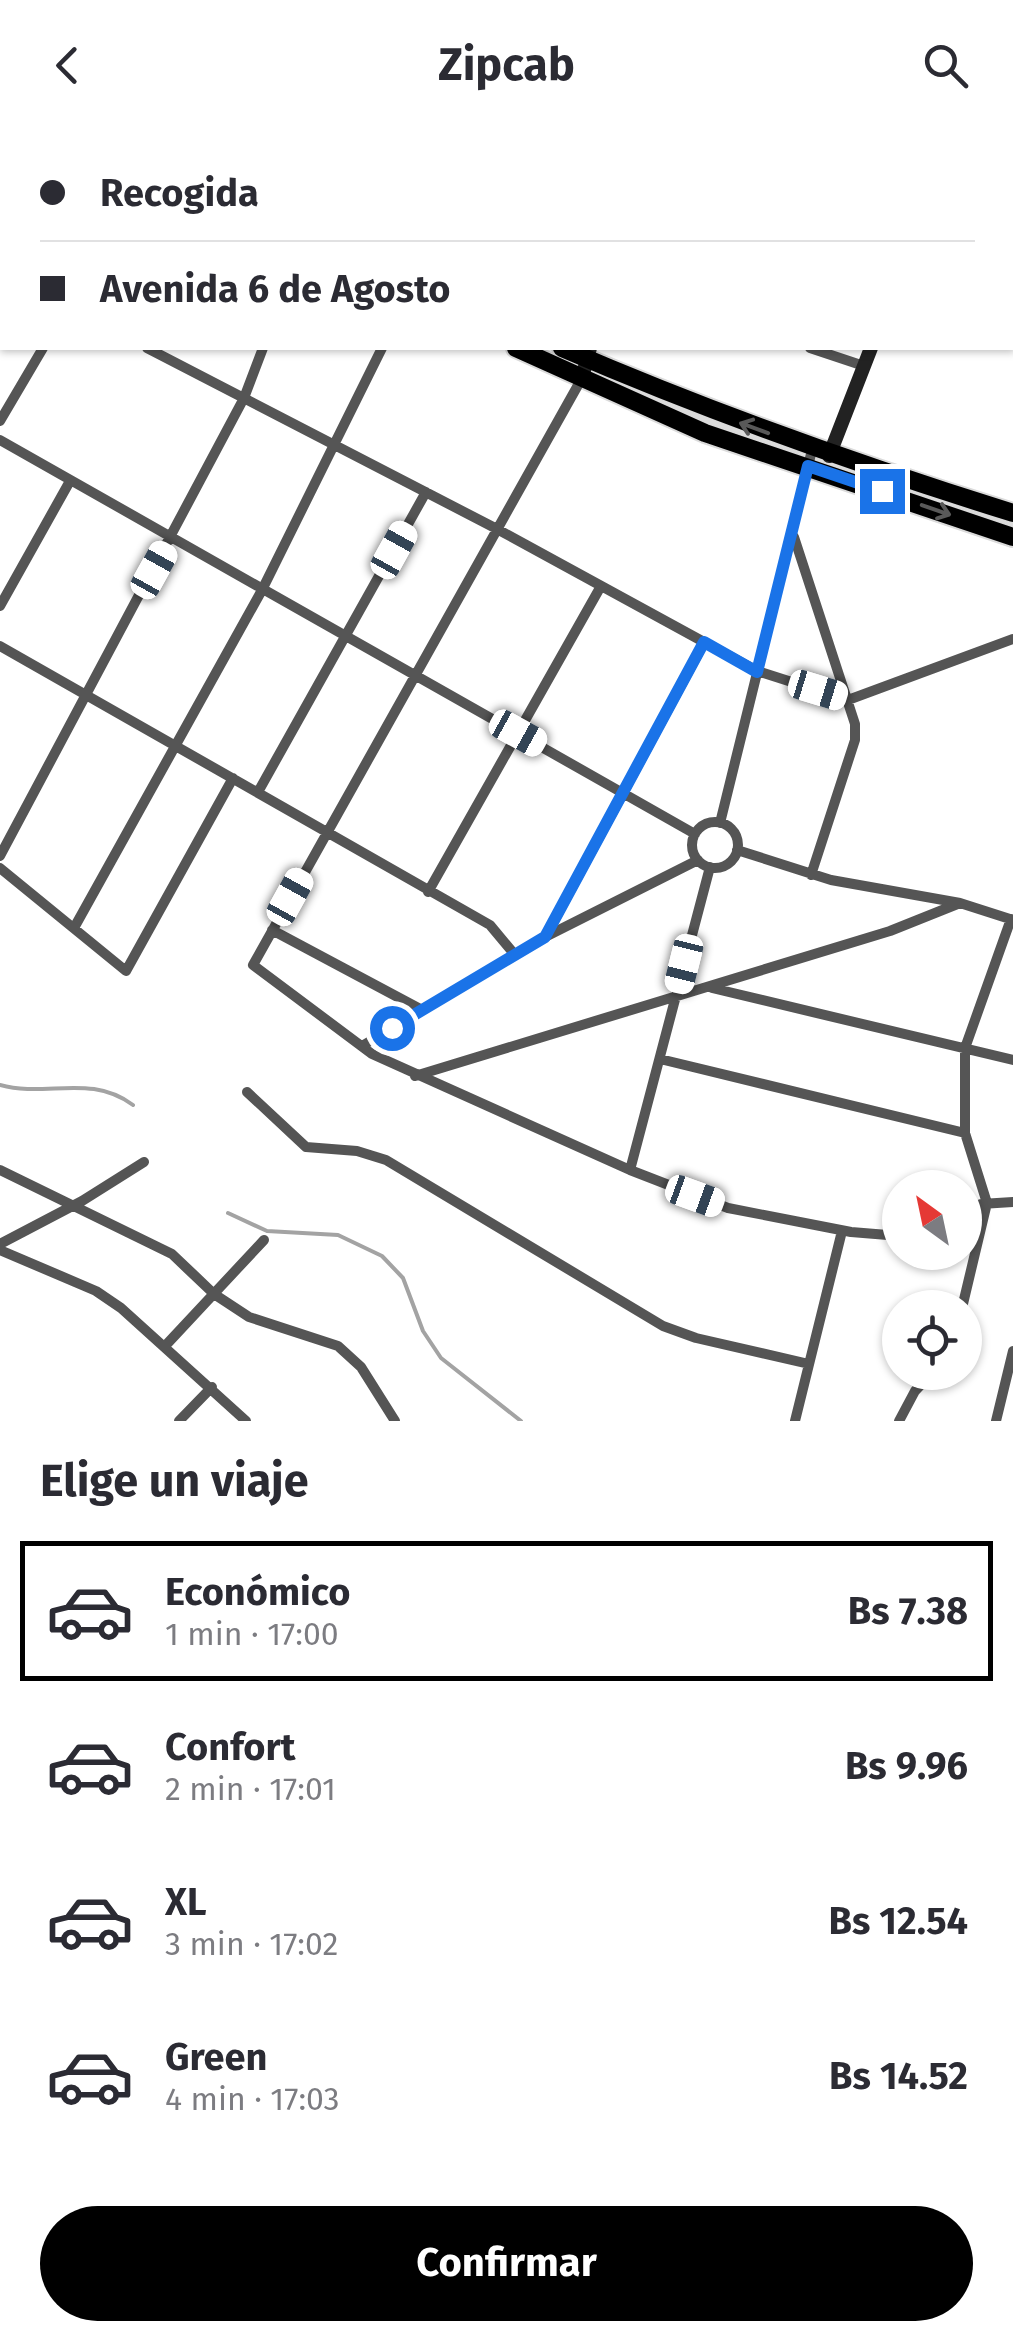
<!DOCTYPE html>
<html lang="es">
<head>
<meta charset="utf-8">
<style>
	body { margin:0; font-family:"Fira Sans",sans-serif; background:#f7f7f7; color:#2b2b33; height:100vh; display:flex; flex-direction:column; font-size:38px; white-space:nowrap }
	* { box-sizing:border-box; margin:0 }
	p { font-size:32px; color:#7c7c81 }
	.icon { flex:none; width:55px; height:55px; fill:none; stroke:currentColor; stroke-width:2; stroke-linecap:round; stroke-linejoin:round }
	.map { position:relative; height:1291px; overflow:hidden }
	.side { display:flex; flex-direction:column; background:#fff; flex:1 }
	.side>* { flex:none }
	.top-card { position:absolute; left:0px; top:0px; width:1015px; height:220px; box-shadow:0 2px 8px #0004; display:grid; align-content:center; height:220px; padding:0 40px; background:#fff }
	.needle { width:65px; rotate:327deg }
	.fabs { position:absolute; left:882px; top:1040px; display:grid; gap:20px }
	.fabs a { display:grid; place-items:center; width:100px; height:100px; border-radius:50%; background:#fff; box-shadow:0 2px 8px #0004; font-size:50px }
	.end { position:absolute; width:45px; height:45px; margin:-22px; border:12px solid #1a73e8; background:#fff; box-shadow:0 0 0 5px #fff }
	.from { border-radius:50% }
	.car { position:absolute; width:30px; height:60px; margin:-30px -15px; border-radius:12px; box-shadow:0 0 8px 2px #0007; background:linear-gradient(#fff 24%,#345 0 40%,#fff 0 76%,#345 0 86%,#fff 0) }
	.top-card b { display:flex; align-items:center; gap:35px; height:95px; font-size:38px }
	.top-card b+b { border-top:2px solid #e1e1e2 }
	.top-card i { width:25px; height:25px; background:#2b2b33 }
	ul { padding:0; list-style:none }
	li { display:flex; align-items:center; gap:30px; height:140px; margin:0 20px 15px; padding:0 20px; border:5px solid transparent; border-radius:0px }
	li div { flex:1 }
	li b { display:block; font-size:38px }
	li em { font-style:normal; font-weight:700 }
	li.active { border-color:#000 }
	li>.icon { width:90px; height:90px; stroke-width:1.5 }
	h2 { padding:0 40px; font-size:45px; line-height:120px }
	.action { display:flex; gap:20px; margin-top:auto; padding:20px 40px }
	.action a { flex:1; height:115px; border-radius:60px; background:#000; color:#fff; font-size:40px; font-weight:700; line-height:115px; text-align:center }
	header { display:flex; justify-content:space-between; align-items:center; height:130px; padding:0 40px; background:#fff; font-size:45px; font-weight:700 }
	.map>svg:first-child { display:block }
</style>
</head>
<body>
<header><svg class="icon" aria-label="back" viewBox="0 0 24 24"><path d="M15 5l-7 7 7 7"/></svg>Zipcab<svg class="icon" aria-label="search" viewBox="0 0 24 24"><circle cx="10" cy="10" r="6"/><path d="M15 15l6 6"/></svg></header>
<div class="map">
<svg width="1013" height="1291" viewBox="0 0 1013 1291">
	<rect width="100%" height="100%" fill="#fff"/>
	<path fill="#dcdcdc" d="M659,0H942L658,2Z
		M601,239L680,277L800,320L797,328L688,288L597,245Z
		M837,334L1013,394V402L834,341Z"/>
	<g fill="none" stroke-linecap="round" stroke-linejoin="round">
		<path stroke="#a3a3a3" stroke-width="4" d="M0,955C46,968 90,943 133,975
			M228,1083L267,1101L338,1105L382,1126L403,1148L423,1201L441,1228L521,1291"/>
		<g stroke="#dbdbdb" stroke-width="22">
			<path id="highway" d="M0,22H2
				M0,45H2
				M516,218L705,303L1013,407
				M562,218C712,283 856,334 1013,383"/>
		</g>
		<path stroke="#555" stroke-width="10" d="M39,0L42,2
			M133,2V0
			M299,2L300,0
			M413,2L414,0
			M533,2V0
			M0,85L2,80
			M1012,199H1013
			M1012,211H1013
			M147,218L497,399L757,541L848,570L1013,509
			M810,218L864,236
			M582,248L253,835L372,924L630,1040L728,1078L851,1102L900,1106
			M0,291L43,218
			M0,310L695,704
			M794,407L855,594V610L811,745
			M0,476L70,351
			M0,516L490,795L515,825
			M258,662L426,362
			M692 715a23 23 0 1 1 46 0a23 23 0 1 1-46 0Z
			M720,693L812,320
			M737,720L831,750L960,773L1013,790
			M0,726L244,268L263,218
			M0,738L126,841L233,648
			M428,762L601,456
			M74,798L262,460L382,218
			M272,800L422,880
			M546,806L704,513
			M712,858L1013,930
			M362,916L545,807L698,730
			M660,929L965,1003L987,1073L962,1178
			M415,946L890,801L960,773
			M247,962L306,1017L357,1021L386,1030L663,1196L696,1208L809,1234
			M965,1003V918L1011,789
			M0,1040L172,1124L214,1164L249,1187L338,1216L361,1237L395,1291
			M630,1040L710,737
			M965,1082L981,1074L1013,1072
			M0,1114L82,1071L144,1032
			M0,1120L96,1161L121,1178L246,1291
			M166,1215L264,1110
			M179,1291L212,1257
			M795,1291L842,1101
			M899,1291L915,1261L933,1242
			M996,1291L1013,1221"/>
		<path stroke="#222" stroke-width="14" d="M648,2L649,0
			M954,2L955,0
			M582,248L590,218
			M829,326L871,218"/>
		<use href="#highway" stroke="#000" stroke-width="18"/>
	</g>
	<defs><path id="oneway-shaft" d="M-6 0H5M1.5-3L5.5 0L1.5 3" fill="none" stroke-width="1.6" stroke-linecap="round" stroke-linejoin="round" transform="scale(2.5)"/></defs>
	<g stroke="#595959">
		<use href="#oneway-shaft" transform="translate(754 298) rotate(-160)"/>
		<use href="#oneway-shaft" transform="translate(936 380) rotate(19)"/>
	</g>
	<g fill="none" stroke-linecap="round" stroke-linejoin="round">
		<path stroke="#1a73e8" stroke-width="12" d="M392,898L545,807L704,512L757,542L808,336L882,361"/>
	</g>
</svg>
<div class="fabs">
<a><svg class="needle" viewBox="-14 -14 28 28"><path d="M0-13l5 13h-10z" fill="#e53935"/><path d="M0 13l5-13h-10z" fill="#7c7c81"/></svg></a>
<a><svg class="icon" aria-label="locate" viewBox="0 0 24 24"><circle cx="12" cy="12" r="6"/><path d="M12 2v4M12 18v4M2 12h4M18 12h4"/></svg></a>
</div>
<i class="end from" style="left:392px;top:898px"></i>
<i class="end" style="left:882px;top:361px"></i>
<i class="car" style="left:394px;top:420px;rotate:29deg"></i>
<i class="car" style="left:154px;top:440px;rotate:29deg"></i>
<i class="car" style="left:818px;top:560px;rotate:107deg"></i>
<i class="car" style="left:518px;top:603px;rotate:119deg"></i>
<i class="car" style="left:290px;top:767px;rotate:29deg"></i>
<i class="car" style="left:684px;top:834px;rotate:194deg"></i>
<i class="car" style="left:695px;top:1066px;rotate:110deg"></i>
<div class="top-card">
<b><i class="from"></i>Recogida</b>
<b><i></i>Avenida 6 de Agosto</b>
</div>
</div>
<section class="side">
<h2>Elige un viaje</h2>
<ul>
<li class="active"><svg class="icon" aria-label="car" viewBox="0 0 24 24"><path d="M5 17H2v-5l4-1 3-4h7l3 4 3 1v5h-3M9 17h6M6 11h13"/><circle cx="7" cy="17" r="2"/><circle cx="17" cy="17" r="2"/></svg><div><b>Económico</b><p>1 min · 17:00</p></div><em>Bs 7.38</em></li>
<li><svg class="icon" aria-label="car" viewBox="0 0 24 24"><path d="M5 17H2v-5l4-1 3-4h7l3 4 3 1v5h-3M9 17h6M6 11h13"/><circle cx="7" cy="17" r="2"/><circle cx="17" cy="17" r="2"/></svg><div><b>Confort</b><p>2 min · 17:01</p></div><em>Bs 9.96</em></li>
<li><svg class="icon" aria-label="car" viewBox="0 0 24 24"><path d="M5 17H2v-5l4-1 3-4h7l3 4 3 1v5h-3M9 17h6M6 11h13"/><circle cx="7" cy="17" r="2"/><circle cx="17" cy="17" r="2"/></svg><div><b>XL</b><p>3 min · 17:02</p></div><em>Bs 12.54</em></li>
<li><svg class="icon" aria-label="car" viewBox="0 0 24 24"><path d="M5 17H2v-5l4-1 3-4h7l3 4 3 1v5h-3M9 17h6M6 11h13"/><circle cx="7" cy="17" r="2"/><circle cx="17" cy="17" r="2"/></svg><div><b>Green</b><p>4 min · 17:03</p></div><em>Bs 14.52</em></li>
</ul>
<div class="action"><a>Confirmar</a></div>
</section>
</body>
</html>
